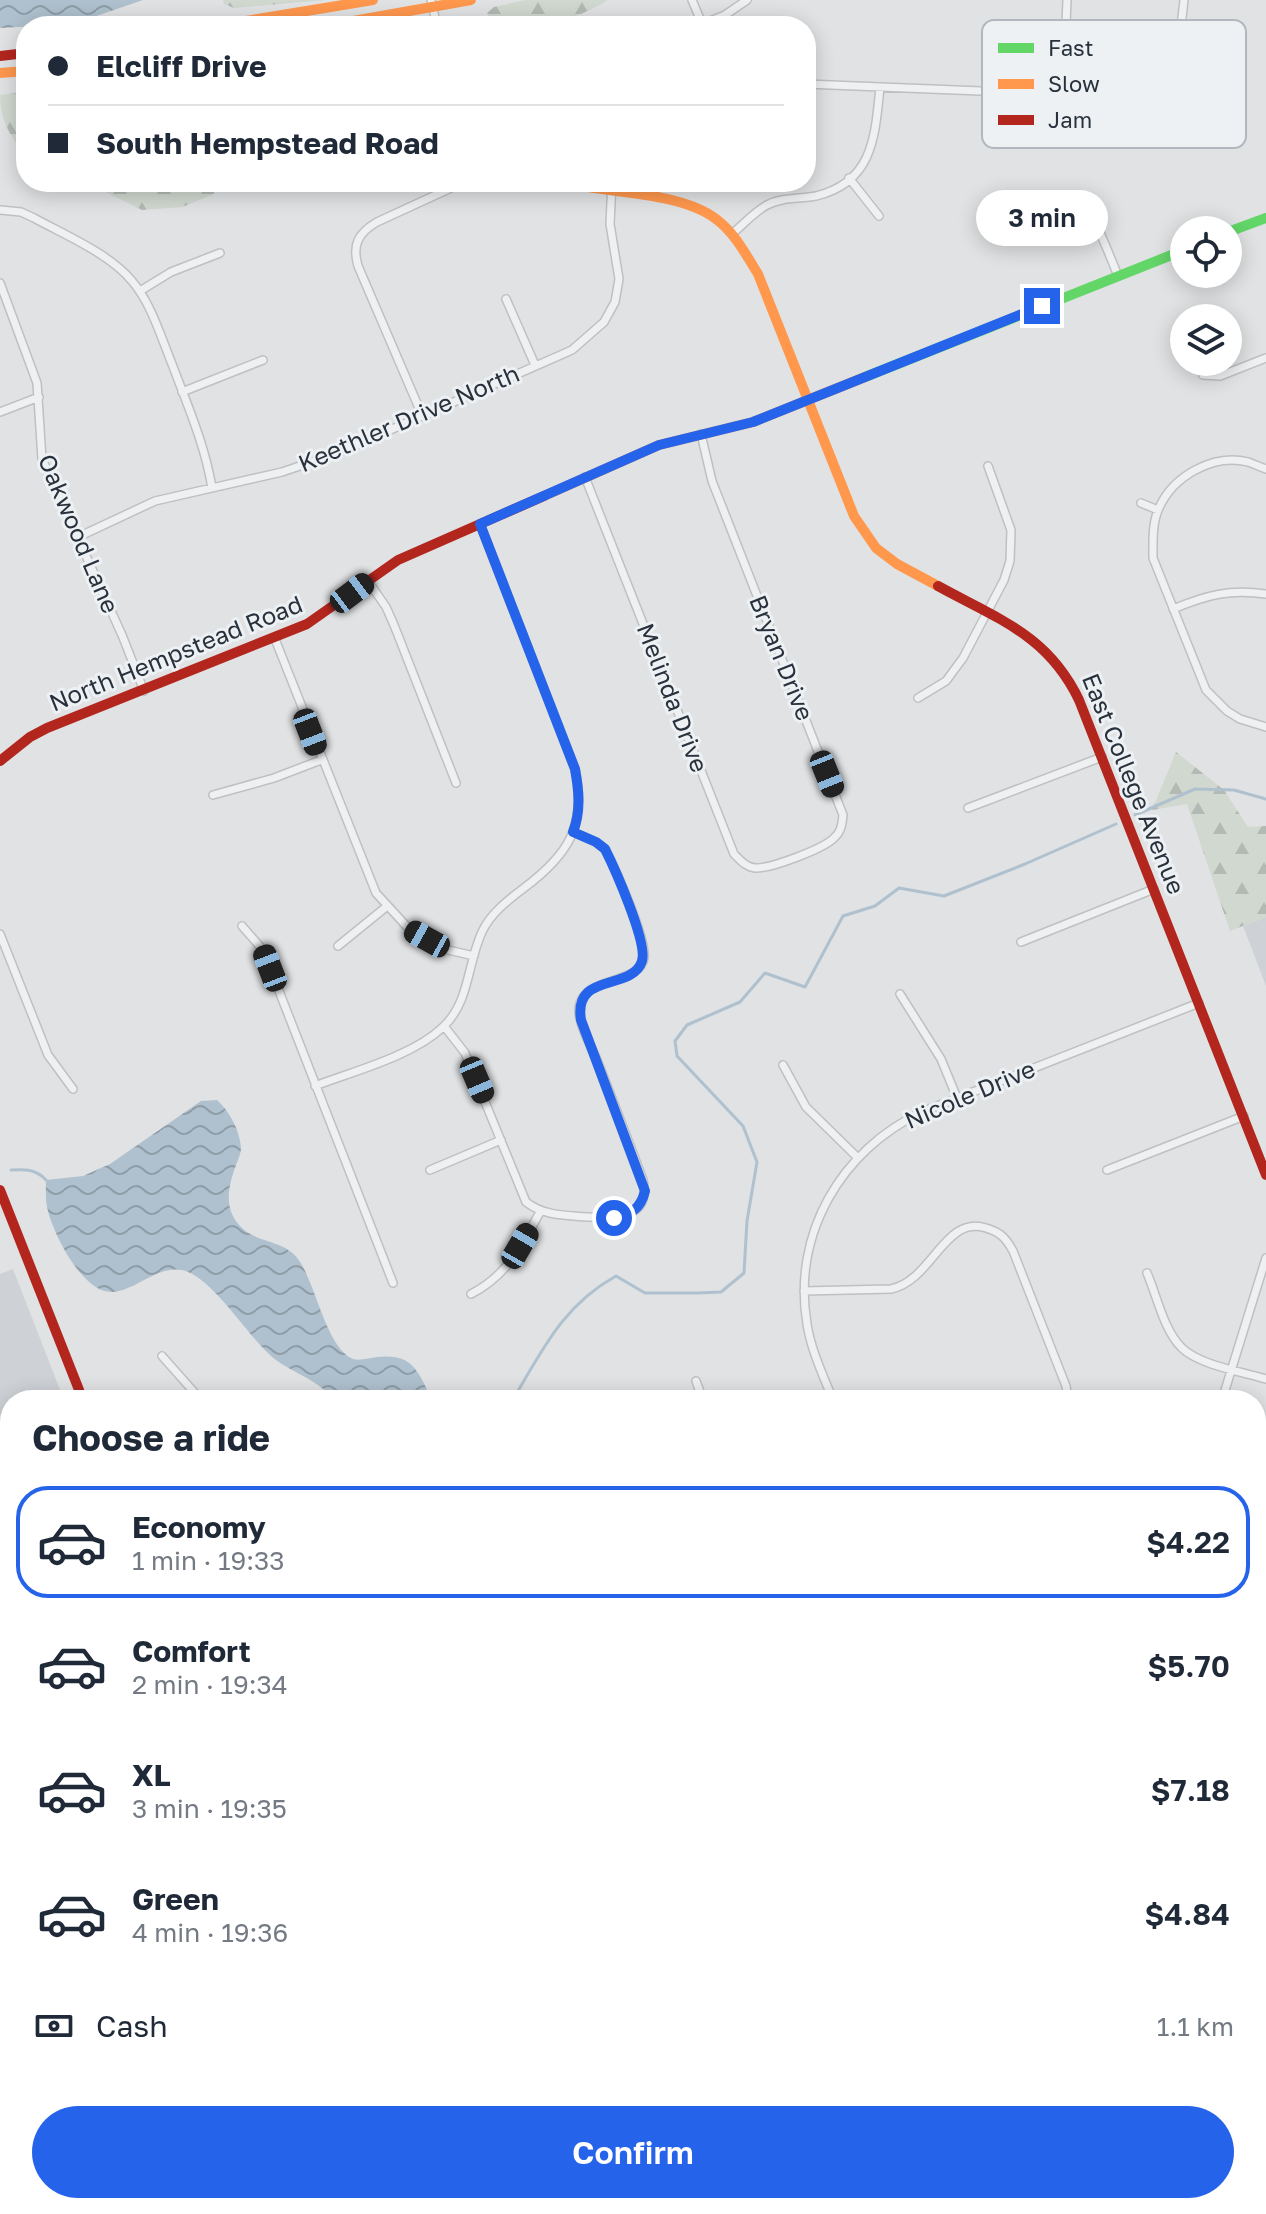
<!DOCTYPE html>
<html lang="en">
<head>
<meta charset="utf-8">
<style>
	body { margin:0; font-family:"Golos Text",sans-serif; background:#f6f6f7; color:#1f2937; height:100vh; display:flex; flex-direction:column; font-size:30px; white-space:nowrap }
	* { box-sizing:border-box; margin:0 }
	p { font-size:26px; color:#747a83 }
	.icon { flex:none; width:44px; height:44px; fill:none; stroke:currentColor; stroke-width:2; stroke-linecap:round; stroke-linejoin:round }
	.map { position:relative; flex:1; overflow:hidden }
	.details { position:absolute; left:0px; top:1390px; width:1266px; height:824px; display:flex; flex-direction:column; background:#fff; border-radius:32px 32px 0 0; box-shadow:0 4px 20px #0003 }
	.details>* { flex:none }
	.guide { position:absolute; left:16px; top:16px; width:800px; height:176px; border-radius:32px; box-shadow:0 4px 20px #0003; display:grid; align-content:center; height:176px; padding:0 32px; background:#fff }
	.fabs { position:absolute; left:1170px; top:216px; display:grid; gap:16px }
	.fabs a { display:grid; place-items:center; width:72px; height:72px; border-radius:50%; background:#fff; box-shadow:0 4px 20px #0003; font-size:40px }
	.end { position:absolute; width:36px; height:36px; margin:-18px; border:10px solid #2563eb; background:#fff; box-shadow:0 0 0 4px #fff }
	.from { border-radius:50% }
	.bubble { position:absolute; height:56px; border-radius:28px; background:#fff; box-shadow:0 4px 20px #0003; font-size:26px; font-weight:600; line-height:56px; text-align:center }
	.car { position:absolute; width:24px; height:48px; margin:-24px -12px; border-radius:10px; box-shadow:0 0 6px 2px #0007; background:linear-gradient(#222 24%,#8ab4d8 0 40%,#222 0 76%,#8ab4d8 0 86%,#222 0) }
	.guide b { display:flex; align-items:center; gap:28px; height:76px; font-size:30px }
	.guide b+b { border-top:2px solid #e0e1e3 }
	.guide i { width:20px; height:20px; background:#1f2937 }
	ul { padding:0; list-style:none }
	li { display:flex; align-items:center; gap:24px; height:112px; margin:0 16px 12px; padding:0 16px; border:4px solid transparent; border-radius:32px }
	li div { flex:1 }
	li b { display:block; font-size:30px }
	li em { font-style:normal; font-weight:600 }
	li.selected { border-color:#2563eb }
	li>.icon { width:72px; height:72px; stroke-width:1.5 }
	h2 { padding:0 32px; font-size:36px; line-height:96px }
	.pay { display:flex; align-items:center; gap:20px; height:88px; padding:0 32px; font-size:30px }
	.pay p { margin-inline-start:auto }
	.cta { display:flex; gap:16px; margin-top:auto; padding:16px 32px }
	.cta a { flex:1; height:92px; border-radius:48px; background:#2563eb; color:#fff; font-size:32px; font-weight:600; line-height:92px; text-align:center }
	.map>svg:first-child { display:block }
</style>
</head>
<body>
<div class="map">
<svg width="1266" height="2214" viewBox="0 0 1266 2214">
	<defs>
		<pattern id="forest-firs" width="22" height="20" patternUnits="userSpaceOnUse" patternTransform="scale(2)"><rect width="22" height="20" fill="#d1d8d0"/><path d="M5 1l3.5 6h-7zM16 11l3.5 6h-7z" fill="#b3bab4"/></pattern>
		<pattern id="park-crowns" width="20" height="18" patternUnits="userSpaceOnUse" patternTransform="scale(2)"><rect width="20" height="18" fill="#d1d8d0"/><path d="M2 6a3 3 0 1 1 6 0M12 15a3 3 0 1 1 6 0" fill="none" stroke="#b3bab4"/></pattern>
		<pattern id="water-waves" width="16" height="10" patternUnits="userSpaceOnUse" patternTransform="scale(2)"><rect width="16" height="10" fill="#afc1ce"/><path d="M0 5q4-4 8 0t8 0" fill="none" stroke="#8e9da8"/></pattern>
	</defs>
	<rect width="100%" height="100%" fill="#e0e2e4"/>
	<path fill="#ced2d7" d="M1266,917V986L1243,926Z
		M13,1269L64,1400H10V2037L0,2041V1274Z"/>
	<path fill="url(#forest-firs)" d="M223,0H326L234,8L224,4Z
		M525,0H608C585,15 541,31 512,26C505,25 496,20 489,18L487,13L494,7Z
		M26,92V154H23C10,134 0,120 0,95Z
		M85,182H228L212,195L182,207L142,210Z
		M1176,752L1224,790L1248,827L1266,826V917L1230,931L1187,804L1152,810Z"/>
	<path fill="url(#park-crowns)" d="M657,2204H785L789,2214H661Z"/>
	<path fill="url(#water-waves)" d="M0,0H143L73,24L0,28Z
		M217,1100C229,1111 240,1130 241,1148C241,1153 238,1160 236,1165C228,1187 223,1209 241,1227C256,1243 285,1240 298,1259C316,1283 326,1348 353,1359C360,1361 370,1358 377,1357C413,1353 418,1371 432,1400H334C317,1378 290,1373 270,1355C246,1333 216,1284 188,1272C161,1261 138,1290 113,1292C83,1294 54,1235 48,1211C45,1201 46,1190 46,1180L83,1176L110,1164L201,1101Z"/>
	<g fill="none" stroke-linecap="round" stroke-linejoin="round">
		<path stroke="#afc1ce" stroke-width="3" d="M1135,815L1195,789L1234,790L1266,799
			M11,1170C25,1169 36,1169 46,1180
			M481,1398L515,1396C544,1347 564,1305 616,1276L645,1293H698L721,1292L744,1273L747,1221L757,1162L743,1126L677,1056L675,1041L687,1025L740,1002L765,973L805,987L843,916L875,906L899,888L944,896L1025,864L1116,824"/>
		<g stroke="#bec0c2" stroke-width="10">
			<path id="street" d="M431,0L437,26
				M692,0L703,26
				M698,26L725,15L747,0
				M806,84L1155,98L1165,94L1175,79L1184,0
				M1063,94L1067,0
				M849,178L879,216
				M1003,201C1090,201 1085,194 1118,276
				M0,210L21,212L34,218C65,235 110,254 132,281C151,303 161,337 172,364C187,404 205,445 212,488
				M733,233C744,224 754,212 767,205C782,197 799,199 816,196C874,182 875,135 880,87
				M0,283L37,383L42,459L122,635L144,691
				M140,291L171,272L220,253
				M506,299L535,365
				M1203,375L1220,376L1266,358
				M182,392L263,360
				M0,412L39,397
				M422,415L358,266C352,245 358,233 377,222L464,182
				M1266,469C1260,467 1254,464 1248,462C1214,453 1173,476 1159,508C1152,523 1153,541 1153,558L1206,690L1227,711L1240,719L1266,727
				M585,477L734,854C741,861 746,867 755,868C770,869 823,849 834,838C841,832 842,825 843,815L712,481L701,434
				M1141,503L1158,510
				M78,537L155,501L282,472L338,453L572,350L604,322L615,302L619,279L610,224L612,182
				M368,581L386,607L394,625L456,783
				M1173,609C1207,595 1229,589 1266,594
				M275,639L376,893L410,930L444,949L474,956
				M918,698L946,681L963,658L1004,580L1010,561L1011,530L988,466
				M213,795L274,778L321,760
				M968,808L1102,757
				M242,926L263,950L393,1283
				M0,934L48,1055L73,1089
				M1021,942L1154,889
				M338,946L386,907
				M900,994L941,1059L957,1098
				M444,1026L465,1053L526,1202C544,1216 565,1215 587,1217C615,1218 651,1220 643,1180C628,1140 613,1100 597,1060C591,1046 578,1024 579,1008C582,976 640,985 644,958C647,939 615,868 605,849L596,842L573,832
				M783,1065L806,1107L857,1157
				M315,1086C354,1071 413,1056 443,1027C470,1002 467,964 482,932C490,914 508,900 524,888C568,855 587,826 575,769L480,524
				M430,1170L501,1140
				M1107,1170L1244,1116
				M1147,1273C1157,1296 1164,1331 1182,1348C1199,1365 1243,1372 1266,1379
				M804,1291L891,1289C933,1280 944,1215 986,1228C1000,1232 1006,1238 1013,1251L1066,1386L1068,1400
				M471,1294C508,1275 521,1246 540,1212
				M162,1356L201,1400
				M696,1381L703,1400
				M833,1400C823,1375 811,1350 807,1324C792,1234 841,1150 922,1112L1199,1003
				M1222,1400L1266,1258
				M102,2204L106,2214
				M585,2204V2214
				M856,2204L860,2214
				M991,2204L995,2214
				M1213,2204L1217,2214
				M209,2214L234,2204"/>
		</g>
		<use href="#street" stroke="#eff0f1" stroke-width="7"/>
		<path stroke="#63d668" stroke-width="10" d="M1228,232L1266,218
			M865,377L1184,250"/>
		<path stroke="#ff974d" stroke-width="10" d="M215,26L373,0
			M325,26L471,0
			M0,73L26,71
			M558,182C605,193 679,191 716,219C735,233 746,255 758,274L854,516L876,548L897,564L938,586
			M544,496L659,445L753,422L865,377
			M399,2204L403,2214"/>
		<path stroke="#b3261e" stroke-width="10" d="M0,56L26,53
			M938,586C998,619 1048,635 1079,700L1266,1175
			M0,761L30,737L47,728L307,624L398,560L544,496
			M0,1190L83,1400
			M1256,1568L1266,1565
			M1256,1669L1266,1694
			M0,2058L10,2054"/>
	</g>
	<g fill="none" stroke-linecap="round" stroke-linejoin="round">
		<path stroke="#2563eb" stroke-width="10" d="M614,1218C631,1215 641,1208 645,1191L581,1020C573,971 632,992 642,961C648,943 614,867 605,849L596,842L573,832C581,811 579,791 575,769L480,524L659,445L753,422L1042,306"/>
	</g>
	<g text-anchor="middle" stroke-width="6" stroke-linejoin="round" paint-order="stroke">
		<g font-size="24" fill="#28313c" stroke="#edf1f4">
			<text transform="translate(409 419) rotate(-23)" y="8">Keethler Drive North</text>
			<text transform="translate(78 534) rotate(67)" y="8">Oakwood Lane</text>
			<text transform="translate(176 654) rotate(-22)" y="8">North Hempstead Road</text>
			<text transform="translate(781 658) rotate(68)" y="8">Bryan Drive</text>
			<text transform="translate(672 698) rotate(69)" y="8">Melinda Drive</text>
			<text transform="translate(1133 784) rotate(68)" y="8">East College Avenue</text>
			<text transform="translate(970 1095) rotate(-23)" y="8">Nicole Drive</text>
		</g>
	</g>
	<rect x="982" y="20" width="264" height="128" rx="12" fill="#edf1f4" stroke="#b2b7bd" stroke-width="2"/>
	<rect x="998" y="43" width="36" height="10" fill="#63d668"/>
	<rect x="998" y="79" width="36" height="10" fill="#ff974d"/>
	<rect x="998" y="115" width="36" height="10" fill="#b3261e"/>
	<g font-size="22" fill="#28313c">
		<text x="1048" y="56">Fast</text>
		<text x="1048" y="92">Slow</text>
		<text x="1048" y="128">Jam</text>
	</g>
</svg>
<div class="fabs">
<a><svg class="icon" aria-label="locate" viewBox="0 0 24 24"><circle cx="12" cy="12" r="6"/><path d="M12 2v4M12 18v4M2 12h4M18 12h4"/></svg></a>
<a><svg class="icon" aria-label="layers" viewBox="0 0 24 24"><path d="M12 4l9 5-9 5-9-5zM3 14l9 5 9-5"/></svg></a>
</div>
<i class="end from" style="left:614px;top:1218px"></i>
<i class="end" style="left:1042px;top:306px"></i>
<div class="bubble" style="left:976px;top:190px;width:132px">3 min</div>
<i class="car" style="left:352px;top:593px;rotate:53deg"></i>
<i class="car" style="left:310px;top:732px;rotate:159deg"></i>
<i class="car" style="left:827px;top:774px;rotate:158deg"></i>
<i class="car" style="left:427px;top:939px;rotate:299deg"></i>
<i class="car" style="left:270px;top:968px;rotate:339deg"></i>
<i class="car" style="left:477px;top:1080px;rotate:157deg"></i>
<i class="car" style="left:520px;top:1246px;rotate:30deg"></i>
<div class="guide">
<b><i class="from"></i>Elcliff Drive</b>
<b><i></i>South Hempstead Road</b>
</div>
<section class="details">
<h2>Choose a ride</h2>
<ul>
<li class="selected"><svg class="icon" aria-label="car" viewBox="0 0 24 24"><path d="M5 17H2v-5l4-1 3-4h7l3 4 3 1v5h-3M9 17h6M6 11h13"/><circle cx="7" cy="17" r="2"/><circle cx="17" cy="17" r="2"/></svg><div><b>Economy</b><p>1 min · 19:33</p></div><em>$4.22</em></li>
<li><svg class="icon" aria-label="car" viewBox="0 0 24 24"><path d="M5 17H2v-5l4-1 3-4h7l3 4 3 1v5h-3M9 17h6M6 11h13"/><circle cx="7" cy="17" r="2"/><circle cx="17" cy="17" r="2"/></svg><div><b>Comfort</b><p>2 min · 19:34</p></div><em>$5.70</em></li>
<li><svg class="icon" aria-label="car" viewBox="0 0 24 24"><path d="M5 17H2v-5l4-1 3-4h7l3 4 3 1v5h-3M9 17h6M6 11h13"/><circle cx="7" cy="17" r="2"/><circle cx="17" cy="17" r="2"/></svg><div><b>XL</b><p>3 min · 19:35</p></div><em>$7.18</em></li>
<li><svg class="icon" aria-label="car" viewBox="0 0 24 24"><path d="M5 17H2v-5l4-1 3-4h7l3 4 3 1v5h-3M9 17h6M6 11h13"/><circle cx="7" cy="17" r="2"/><circle cx="17" cy="17" r="2"/></svg><div><b>Green</b><p>4 min · 19:36</p></div><em>$4.84</em></li>
</ul>
<div class="pay"><svg class="icon" aria-label="cash" viewBox="0 0 24 24"><path d="M3 7h18v10H3z"/><circle cx="12" cy="12" r="2"/></svg>Cash<p>1.1 km</p></div>
<div class="cta"><a>Confirm</a></div>
</section>
</div>
</body>
</html>
